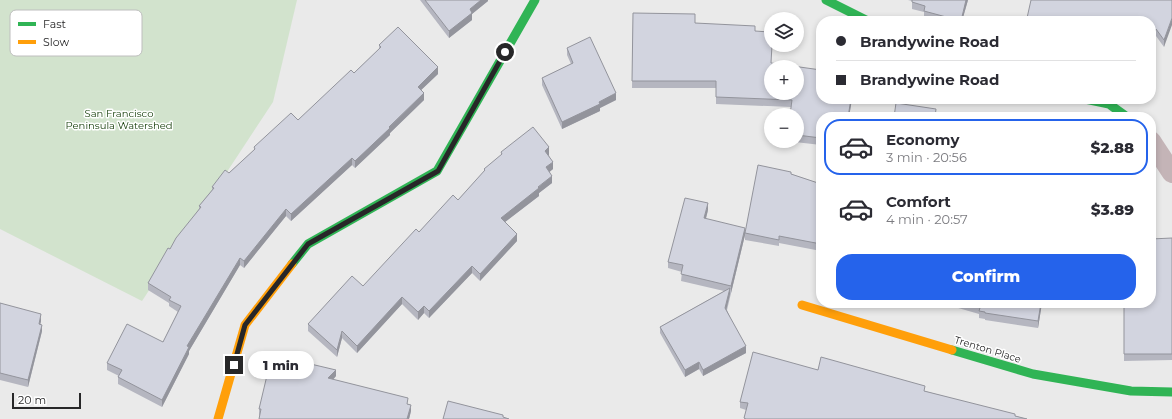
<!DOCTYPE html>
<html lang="en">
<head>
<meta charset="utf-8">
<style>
	body { margin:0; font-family:Montserrat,sans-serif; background:#f7f7f7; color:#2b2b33; height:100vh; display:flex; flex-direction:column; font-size:15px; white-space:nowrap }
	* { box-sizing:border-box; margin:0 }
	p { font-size:13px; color:#7c7c81 }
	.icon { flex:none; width:22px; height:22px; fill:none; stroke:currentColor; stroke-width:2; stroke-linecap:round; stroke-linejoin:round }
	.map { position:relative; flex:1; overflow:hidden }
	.sheet { position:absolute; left:816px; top:112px; width:340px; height:196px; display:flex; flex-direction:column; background:#fff; border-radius:16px; box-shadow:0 2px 6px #0003 }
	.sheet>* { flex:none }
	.banner { position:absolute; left:816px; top:16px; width:340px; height:88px; border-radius:16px; box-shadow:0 2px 6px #0003; display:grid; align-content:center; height:88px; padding:0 20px; background:#fff }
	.buttons { position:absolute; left:764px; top:12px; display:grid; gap:8px }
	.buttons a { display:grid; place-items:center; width:40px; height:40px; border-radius:50%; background:#fff; box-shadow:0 2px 6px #0003; font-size:20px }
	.scale { position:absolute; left:12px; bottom:10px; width:69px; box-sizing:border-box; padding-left:4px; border:2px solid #272728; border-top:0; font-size:11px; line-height:14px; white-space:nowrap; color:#272728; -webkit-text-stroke:3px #fff; paint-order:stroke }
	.end { position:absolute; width:18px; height:18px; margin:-9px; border:5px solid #272728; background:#fff; box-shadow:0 0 0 2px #fff }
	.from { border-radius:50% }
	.bubble { position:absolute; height:28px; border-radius:14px; background:#fff; box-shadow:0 2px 6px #0003; font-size:13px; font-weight:800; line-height:28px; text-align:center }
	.banner b { display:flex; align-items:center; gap:14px; height:38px; font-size:15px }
	.banner b+b { border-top:1px solid #e1e1e2 }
	.banner i { width:10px; height:10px; background:#2b2b33 }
	ul { padding:7px 0 0; list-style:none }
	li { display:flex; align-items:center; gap:12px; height:56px; margin:0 8px 6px; padding:0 12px; border:2px solid transparent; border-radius:16px }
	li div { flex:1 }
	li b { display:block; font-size:15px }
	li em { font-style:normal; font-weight:800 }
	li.active { border-color:#2563eb }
	li>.icon { width:36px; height:36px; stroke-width:1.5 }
	.action { display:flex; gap:8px; margin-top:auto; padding:8px 20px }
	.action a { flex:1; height:46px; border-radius:16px; background:#2563eb; color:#fff; font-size:16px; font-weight:800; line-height:46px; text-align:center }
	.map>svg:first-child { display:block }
</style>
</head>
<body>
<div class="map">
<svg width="1172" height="419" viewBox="0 0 1172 419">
	<rect width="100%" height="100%" fill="#eaeaea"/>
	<path fill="#d2e3cd" d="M0,0H297L273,102L142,301L0,229Z"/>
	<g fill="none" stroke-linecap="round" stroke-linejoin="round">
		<path stroke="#c4b4b7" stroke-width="20" d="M1151,141L1172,173"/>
		<path stroke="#30b455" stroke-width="9" d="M826,0L868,21
			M1085,99L1109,104L1127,117
			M292,264L308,244L437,171L535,0
			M952,350L1033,374L1131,391L1172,392"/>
		<path stroke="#ff9f0a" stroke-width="9" d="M802,305L952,350
			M218,419L245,325L292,264"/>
	</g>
	<path fill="#b5b6c0" d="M420,0H488V1L472,14V20L449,38Z
		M908,0H968L962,21H936L924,18V12L912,9V1Z
		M1172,0L1164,47L1156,36L1151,48V21H1027V18Z
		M633,13L695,23L755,31L769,42L771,64L821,99H852L849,117H821V145L795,142V141H797V115L791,107L716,104V88H632Z
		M379,45L438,74L421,90L424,100L390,133V135L355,168L352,165L291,221L286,216L244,268L240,265L189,351V354L162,407L118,384V377L119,376L107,370V363L163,342L178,312L169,306V303L148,290V283L170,249L199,209V206L212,190V187L229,173L254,150V147L298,120L354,73L379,49Z
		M567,48L616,100L600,108V111L562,129L542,85V78L571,64L567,55Z
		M501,152L549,155L553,169L549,172L552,183L539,193V196L505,222L517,241L480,281L472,273L429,318L424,313L418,320L402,304L357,353L342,338L337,357L308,331V324L363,286L419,232L458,200L484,172V169L501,156Z
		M791,174L821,184V251L779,243V246L745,240V235L727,310L746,353L703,376L699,369L685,377L660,333V327L724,291L681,281L682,272L668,268V262L708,210L706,219L745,233Z
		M1172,238V360L1124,361V303Z
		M0,303L41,321L40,324L42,331L28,387L0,380Z
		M941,303H1042L1038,328L985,320V319L979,318V314Z
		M278,367L336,376L333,380L408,404L411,411L409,419H259L260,416L259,415V409L272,368Z
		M818,370L925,391L1027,419H744L746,410L740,408V402Z"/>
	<path fill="#93949c" d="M481,0H488V1L472,14V20L449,38V31L470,9Z
		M966,0H968L962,21H961Z
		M1172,18V25L1164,47V40Z
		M1156,29V36L1151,48V41Z
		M438,67V74L418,93V87Z
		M424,93V100L390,133V135L355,168V161Z
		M616,93V100L600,108V111L562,129V122L599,102Z
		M851,99H852L849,117H848Z
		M549,147V155L545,158V151Z
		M352,158V165L291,221V214Z
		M553,162V169L546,175V167Z
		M552,176V183L539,193V196L501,225V218Z
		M708,203V210L704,225V218Z
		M286,209V216L244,268V261Z
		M745,228V235L731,293V286Z
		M517,234V241L480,281V274Z
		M240,258V265L189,351V354L162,407V400L187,346Z
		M472,266V273L429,318V311Z
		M730,288V294L725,315V308Z
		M402,297V304L357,353V346Z
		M1041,303H1042L1038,328V321Z
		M424,306V313L418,320V312Z
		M41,314V321L39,331V324Z
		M42,325V331L28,387V380Z
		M342,331V338L337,357V350Z
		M746,346V353L703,376V370Z
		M699,362V369L685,377V370Z
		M336,370V376L328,385V378Z
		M411,405V411L409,419H407Z"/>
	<path fill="#d2d4df" stroke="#93949c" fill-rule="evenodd" d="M425,0H481L470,9L472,13L449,31Z
		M912,0H966L961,21L924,11L925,6L912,2Z
		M1031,0H1172V18L1164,40L1156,29L1151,41V21H1043L1027,18Z
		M633,13L695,14V23L755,26V31L769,32L768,42H771V45H772L771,63L821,70V99H851L848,117H821V138L797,135V115H790L792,100L716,97V81H632ZM771,67H797V93H771Z
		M398,27L438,67L418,87L424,93L389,127L390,128L355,161L352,158L291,214L286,209L244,261L240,258L187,346L189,347L162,400L118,377L122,370L107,363L127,324L163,342L181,306L169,300L171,297L148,283L168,248L170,249L176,238L201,207L199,206L214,188L212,187L225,170L229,173L255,149L254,147L291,113L298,120L351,70L354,73L381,47L379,45Z
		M590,37L616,93L599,102L600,104L562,122L542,78L573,63L567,48Z
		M896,103L936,109L935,117H894Z
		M533,127L549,147L545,151L553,162L546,167L552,176L538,187L539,188L501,218L517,234L480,274L472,266L429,311L424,306L418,312L402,297L357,346L342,331L337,350L308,324L352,276L363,286L416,229L419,232L453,195L458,200L485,170L484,169L502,154L501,152Z
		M758,165L791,172V174L821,184V244L779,236V240L745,233Z
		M685,198L708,203L704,218L745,228L731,286L681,274L683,265L668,262Z
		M1172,238V354H1124V303H1151V239Z
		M730,288L725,308L746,346L703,370L699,362L685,370L660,327Z
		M0,303L41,314L39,324L42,325L28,380L0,373Z
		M964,303H1041L1038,321L985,313V312L979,311L980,308Z
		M753,352L818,370L821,357L925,386L924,391L1015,414V416L1027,419H746L744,418L748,403L740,402Z
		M281,357L336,370L328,378L408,398L407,404L411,405L407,419H259L261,409H259L269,367L272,368V366L278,367Z
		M448,401L503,415V417L509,419H443Z"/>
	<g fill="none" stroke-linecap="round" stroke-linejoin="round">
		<path stroke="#272728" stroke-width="5" d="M234,365L245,325L308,244L438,171L505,52"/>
	</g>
	<g text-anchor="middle" stroke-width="3" stroke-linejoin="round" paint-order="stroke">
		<g font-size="10" fill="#123b06" stroke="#fff">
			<text x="119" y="117">San Francisco<tspan x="119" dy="12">Peninsula Watershed</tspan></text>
		</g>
		<g font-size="10" fill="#272728" stroke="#fff">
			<text transform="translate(988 349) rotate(17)" y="4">Trenton Place</text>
		</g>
	</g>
	<rect x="10" y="10" width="132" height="46" rx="6" fill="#fff" stroke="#bebebe" stroke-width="1"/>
	<rect x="18" y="22" width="18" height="4" fill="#30b455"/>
	<rect x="18" y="40" width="18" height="4" fill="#ff9f0a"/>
	<g font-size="11" fill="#272728">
		<text x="43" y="28">Fast</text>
		<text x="43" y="46">Slow</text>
	</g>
</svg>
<div class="buttons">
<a><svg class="icon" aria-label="layers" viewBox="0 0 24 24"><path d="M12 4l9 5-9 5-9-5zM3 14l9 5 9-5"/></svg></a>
<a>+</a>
<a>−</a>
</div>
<div class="scale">20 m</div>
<i class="end from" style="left:505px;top:52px"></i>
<i class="end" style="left:234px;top:365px"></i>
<div class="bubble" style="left:248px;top:351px;width:66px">1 min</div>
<div class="banner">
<b><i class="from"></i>Brandywine Road</b>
<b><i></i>Brandywine Road</b>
</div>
<section class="sheet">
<ul>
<li class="active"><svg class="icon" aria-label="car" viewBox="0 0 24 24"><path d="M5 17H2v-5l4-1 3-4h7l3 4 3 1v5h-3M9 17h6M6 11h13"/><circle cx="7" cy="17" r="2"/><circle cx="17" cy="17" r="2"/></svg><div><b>Economy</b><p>3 min · 20:56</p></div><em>$2.88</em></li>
<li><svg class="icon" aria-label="car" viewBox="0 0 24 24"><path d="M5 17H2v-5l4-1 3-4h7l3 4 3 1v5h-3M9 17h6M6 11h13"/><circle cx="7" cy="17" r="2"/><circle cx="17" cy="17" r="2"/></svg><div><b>Comfort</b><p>4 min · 20:57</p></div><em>$3.89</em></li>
</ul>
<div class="action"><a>Confirm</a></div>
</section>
</div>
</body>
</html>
